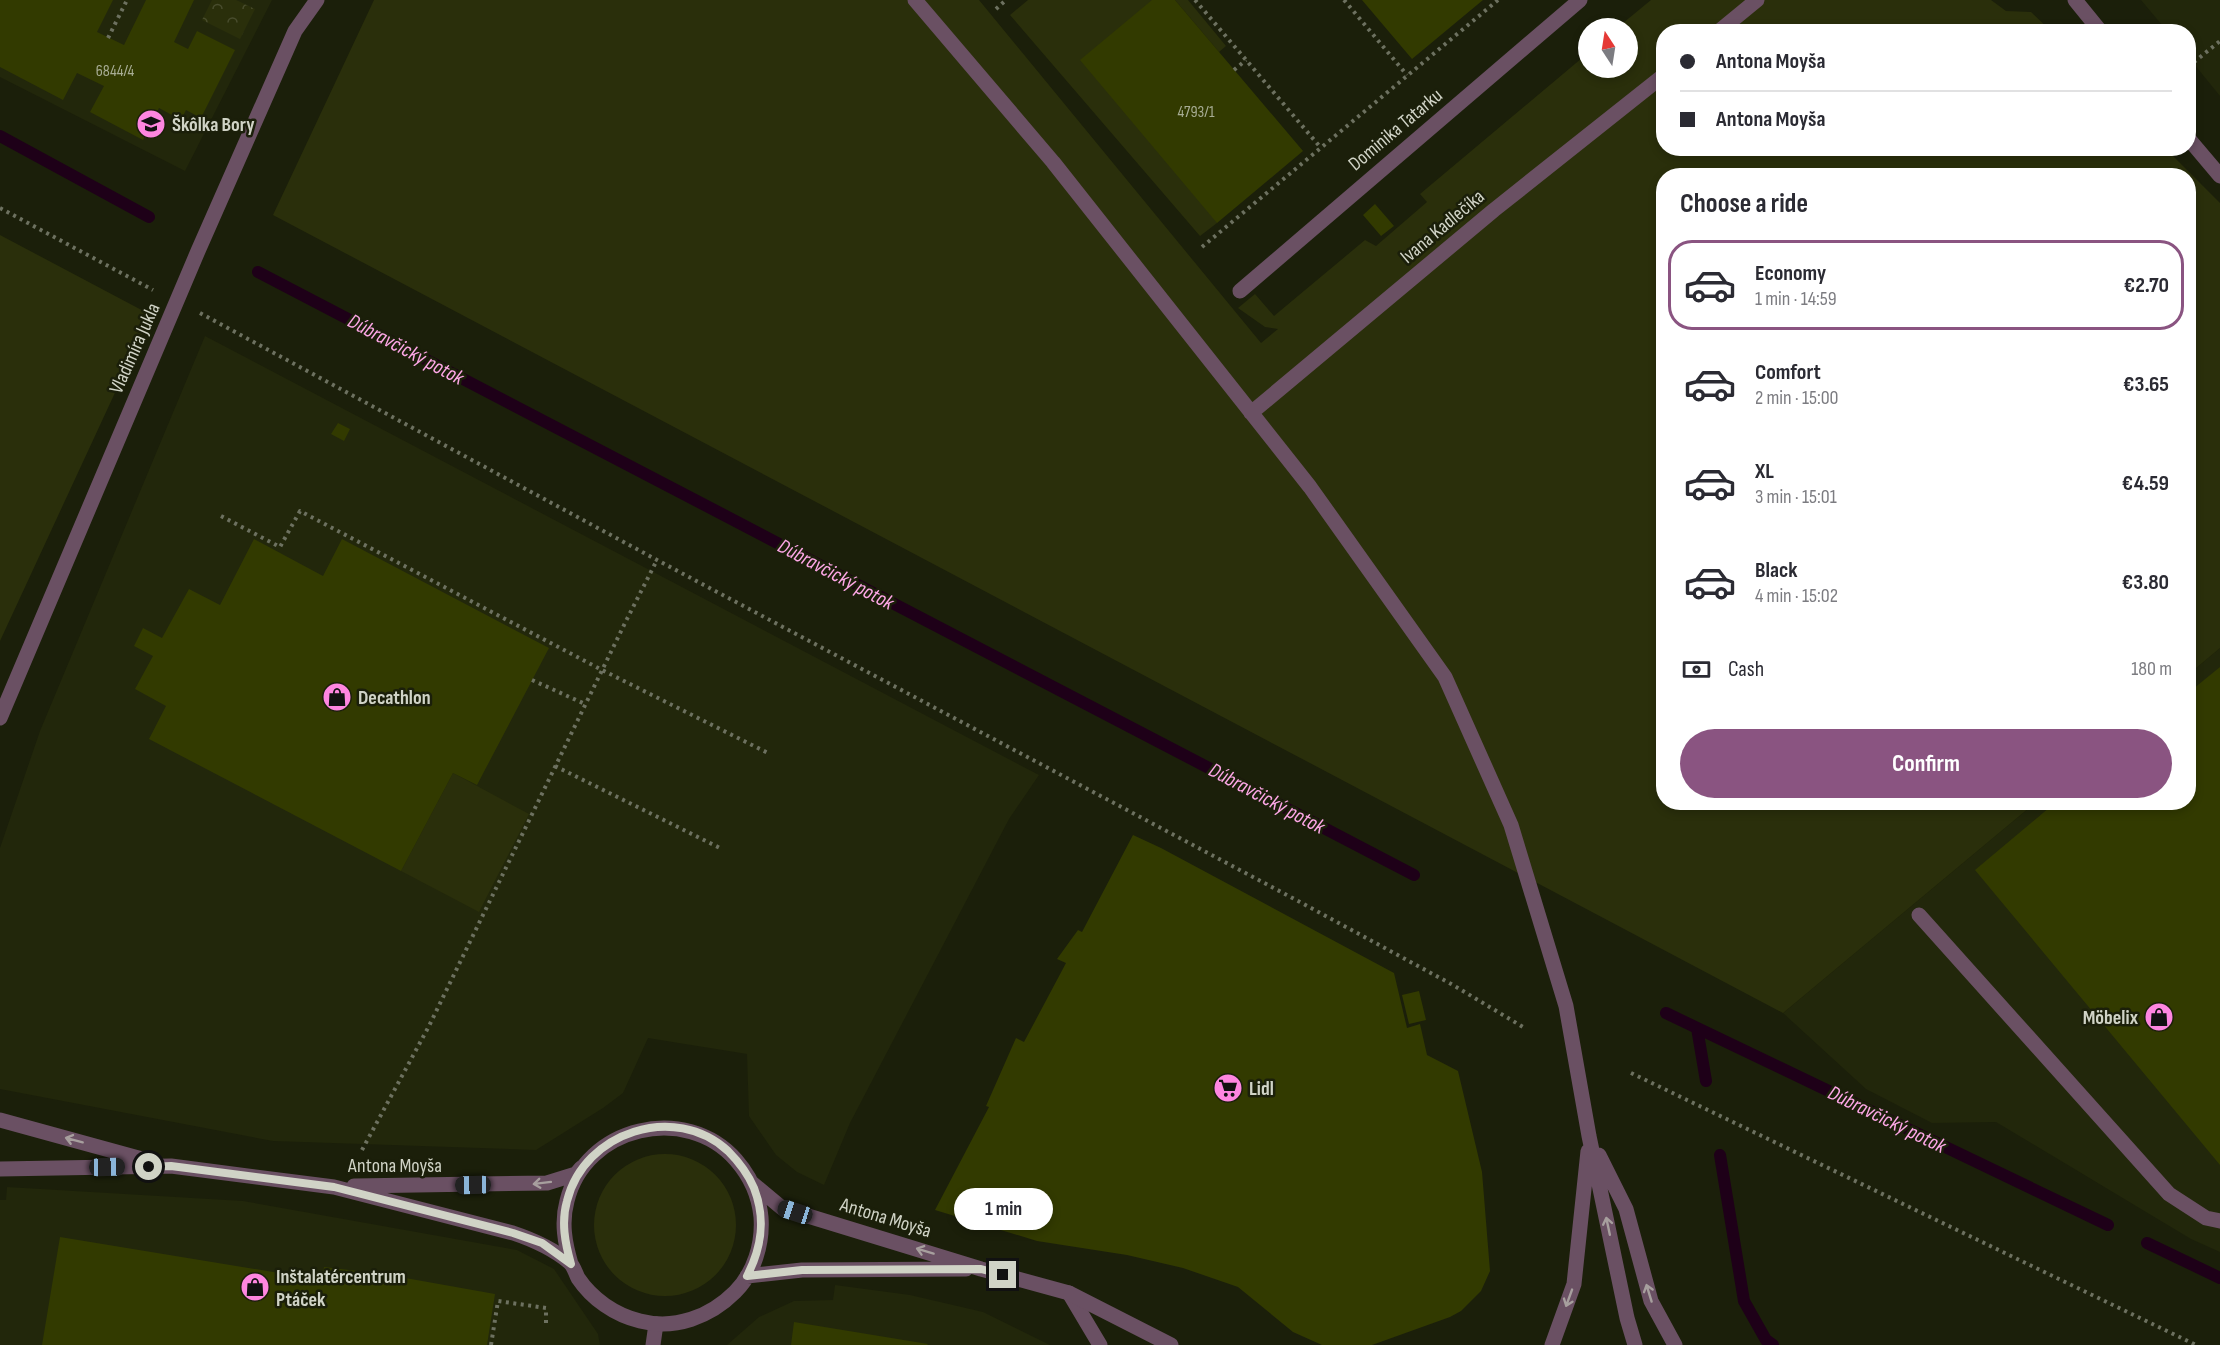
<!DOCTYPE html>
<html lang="en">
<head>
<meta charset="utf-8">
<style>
	body { margin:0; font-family:"Sofia Sans Condensed",sans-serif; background:#f2f2f3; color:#2b2b33; height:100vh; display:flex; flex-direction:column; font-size:22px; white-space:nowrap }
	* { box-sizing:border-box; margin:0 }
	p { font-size:20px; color:#7c7c81 }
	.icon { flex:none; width:33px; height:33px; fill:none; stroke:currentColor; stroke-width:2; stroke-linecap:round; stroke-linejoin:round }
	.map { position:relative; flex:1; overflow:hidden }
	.drawer { position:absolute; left:1656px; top:168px; width:540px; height:642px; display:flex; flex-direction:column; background:#fff; border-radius:24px; box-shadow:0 3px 9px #0003 }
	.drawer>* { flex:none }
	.banner { position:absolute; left:1656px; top:24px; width:540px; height:132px; border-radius:24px; box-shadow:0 3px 9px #0003; display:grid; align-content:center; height:132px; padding:0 24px; background:#fff }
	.needle { width:39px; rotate:348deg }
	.fabs { position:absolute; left:1578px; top:18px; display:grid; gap:12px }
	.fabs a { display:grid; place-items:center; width:60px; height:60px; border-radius:50%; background:#fff; box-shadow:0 3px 9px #0003; font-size:30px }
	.end { position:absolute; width:27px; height:27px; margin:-14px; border:8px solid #d0d3c6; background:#111; box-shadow:0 0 0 3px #111 }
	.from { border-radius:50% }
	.bubble { position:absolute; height:42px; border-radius:21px; background:#fff; box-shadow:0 3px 9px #0003; font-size:20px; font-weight:700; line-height:42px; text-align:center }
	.car { position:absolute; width:18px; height:36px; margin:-18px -9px; border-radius:8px; box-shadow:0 0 4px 2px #0007; background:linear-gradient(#222 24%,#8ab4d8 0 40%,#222 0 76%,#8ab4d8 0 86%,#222 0) }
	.banner b { display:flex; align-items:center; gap:21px; height:57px; font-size:22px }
	.banner b+b { border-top:2px solid #e1e1e2 }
	.banner i { width:15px; height:15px; background:#2b2b33 }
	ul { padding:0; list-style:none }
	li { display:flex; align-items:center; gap:18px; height:90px; margin:0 12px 9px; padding:0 12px; border:3px solid transparent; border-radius:24px }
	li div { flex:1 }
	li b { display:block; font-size:22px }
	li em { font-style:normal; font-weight:700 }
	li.selected { border-color:#8a5481 }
	li>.icon { width:54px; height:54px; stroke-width:1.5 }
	h2 { padding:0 24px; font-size:27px; line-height:72px }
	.pay { display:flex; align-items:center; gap:15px; height:66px; padding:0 24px; font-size:22px }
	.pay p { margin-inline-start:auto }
	.button { display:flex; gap:12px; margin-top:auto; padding:12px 24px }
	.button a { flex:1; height:69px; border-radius:36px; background:#8a5481; color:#fff; font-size:24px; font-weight:700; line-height:69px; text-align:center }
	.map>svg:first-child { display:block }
</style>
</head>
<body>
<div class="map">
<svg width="2220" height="1345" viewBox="0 0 2220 1345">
	<defs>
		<pattern id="park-crowns" width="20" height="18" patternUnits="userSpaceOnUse" patternTransform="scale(1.5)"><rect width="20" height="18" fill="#2a2f0b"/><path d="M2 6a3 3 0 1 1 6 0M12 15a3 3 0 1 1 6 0" fill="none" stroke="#484c2d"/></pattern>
	</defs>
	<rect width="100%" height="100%" fill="#1b1f0a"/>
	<path fill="#22270b" d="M0,0H272L185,171L0,77Z
		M2141,0H2220V96L2189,58L2188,32L2167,31Z
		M205,336L1039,775L1009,819L850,1123L824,1185L797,1172L776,1155L749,1116L747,1054L648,1038L623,1093L603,1108L536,1150L273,1141L0,1089V848L40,731Z
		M2220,648V1252L2191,1239L1996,1122L1932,1123L1866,1089L1783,1013L2035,803L2188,802L2189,674Z
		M7,1187L243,1201L517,1250L554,1269L598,1334L600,1345H0V1200H6Z
		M835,1285L910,1295L983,1312L1050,1345H727L759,1317L794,1301L833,1300Z"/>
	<path fill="#2a2f0b" d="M374,0H979L1261,343L1278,329L1265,327L1238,308L1255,294L1274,316L1365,240L1376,246L1427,202L1420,194L1588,53V68H1628V28H1617L1651,0H1991L2006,11L2031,12L2051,31L1664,32V148L2166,149L2220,203V648L2189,674L2188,176H1664V802L2035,803L1783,1013L273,215Z
		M1028,0H1152L1217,223L1200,236L1010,15Z
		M1175,0H1188L1226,46L1219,52Z
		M0,235L151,315L0,641Z
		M453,773L529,814L479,912L401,871Z
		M594 1225a71 71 0 1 1 142 0a71 71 0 1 1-142 0Z"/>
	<path fill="url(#park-crowns)" d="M212,0H236L255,9L240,39L202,20Z"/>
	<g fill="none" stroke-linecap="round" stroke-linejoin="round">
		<path stroke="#1e0018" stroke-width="12" d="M0,136L149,217
			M258,272L1414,875
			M1666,1013L2108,1225
			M1697,1028L1706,1081
			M1720,1155L1744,1301L1766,1340L1773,1345
			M2147,1243L2220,1278"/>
	</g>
	<path fill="#323a00" d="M0,0H113L97,32L124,45L146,0H194L174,42L188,49L197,31L235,50L201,118L186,110L181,120L159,108L143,140L90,112L104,86L77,73L63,100L0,67Z
		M1152,0H1175L1303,151L1217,223L1080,60Z
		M1362,0H1483L1412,59Z
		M1375,204L1394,226L1381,236L1363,215Z
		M338,423L350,429L344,441L331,434Z
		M254,539L323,576L342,539L549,648L477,785L453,773L401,871L149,739L166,706L135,689L153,656L134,646L143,628L162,638L189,589L220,605Z
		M2220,667V1165L1975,870L2056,802H2188V693Z
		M1133,835L1161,848L1394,973L1407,1028L1420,1024L1427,1055L1458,1071L1482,1172L1490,1271L1481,1291L1461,1311L1450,1317L1372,1345H1322L1293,1332L1238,1287L1183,1268L1127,1255L1037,1241L935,1210L989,1107L986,1106L1016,1038L1024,1042L1066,963L1057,959L1078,930L1082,932Z
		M1419,991L1426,1020L1409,1024L1402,995Z
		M60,1237L322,1280L324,1267L383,1274L495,1294L487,1345H42Z
		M794,1322L928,1344L927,1345H791Z"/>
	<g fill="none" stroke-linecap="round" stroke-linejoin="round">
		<path stroke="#6d7160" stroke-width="4" stroke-dasharray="3 4.5" stroke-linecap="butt" d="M1195,0L1321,148
			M1344,0L1407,75
			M996,9L1006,0
			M108,38L127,0
			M2188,67L2220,41
			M1234,70L1246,60
			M0,208L153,290
			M1202,247L1498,0
			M200,313L657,560L1300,902L1453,985L1523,1027
			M221,516L280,547L300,511L602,670L768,753
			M532,680L585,704
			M555,766L720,848
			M1631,1073L2196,1345
			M362,1150L429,1026L627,619L657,560
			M491,1345L498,1301L546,1308V1324"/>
		<path stroke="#6a5063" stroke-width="15" d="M1919,915L2169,1194L2206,1218L2220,1221
			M1069,1293L1100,1345
			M653,1345L656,1324"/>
		<path stroke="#6a5063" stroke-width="15" d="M915,0L1053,162L1310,487L1445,677L1511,825L1566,1006L1589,1136L1627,1318L1635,1345
			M2075,0L2101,32
			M1718,32L1757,0
			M2188,138L2220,176
			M1240,291L1580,0
			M1251,413L1494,210L1664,75
			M0,718L198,251L295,31L317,0
			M0,1120L153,1162
			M1599,1155L1626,1209L1651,1301L1675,1345
			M0,1169L171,1166L334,1187L513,1233C534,1240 552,1248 569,1262C574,1266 575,1272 578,1278C592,1299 615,1315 640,1321C675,1330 710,1317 735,1292C754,1273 763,1244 761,1217C759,1196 750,1176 736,1160C686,1103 585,1126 567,1201C561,1223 565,1243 571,1264
			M752,1183L782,1208L981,1269L1069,1293L1171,1345
			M354,1186L547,1183L576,1174L581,1168
			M747,1276L802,1270L966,1269
			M1552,1345L1574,1284L1588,1151"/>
	</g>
	<defs><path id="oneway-shaft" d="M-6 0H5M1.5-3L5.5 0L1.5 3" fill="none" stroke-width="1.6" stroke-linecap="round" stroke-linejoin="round" transform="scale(1.5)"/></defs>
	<g stroke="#a79f9e">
		<use href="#oneway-shaft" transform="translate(74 1140) rotate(-165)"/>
		<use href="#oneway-shaft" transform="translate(542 1183) rotate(173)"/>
		<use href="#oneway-shaft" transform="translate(1608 1226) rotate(-102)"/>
		<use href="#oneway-shaft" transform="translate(925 1251) rotate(-163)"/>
		<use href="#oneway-shaft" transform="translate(1649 1293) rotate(-107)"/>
		<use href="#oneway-shaft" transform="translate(1569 1298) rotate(110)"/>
	</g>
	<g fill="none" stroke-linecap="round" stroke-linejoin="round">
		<path stroke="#d0d3c6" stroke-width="8" d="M149,1167L171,1166L334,1187L513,1233L542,1243L571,1264C565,1243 561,1222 567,1201C584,1132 675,1102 728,1151C739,1162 748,1174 754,1188C766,1219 762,1247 747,1276L802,1270L981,1269L1003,1275"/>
	</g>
	<defs>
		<g id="school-disc" transform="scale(1.5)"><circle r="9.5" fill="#fe86e0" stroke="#1b1f0a"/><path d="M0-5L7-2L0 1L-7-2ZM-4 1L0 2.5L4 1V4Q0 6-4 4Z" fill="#111"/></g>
		<g id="shop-disc" transform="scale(1.5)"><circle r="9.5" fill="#fe86e0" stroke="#1b1f0a"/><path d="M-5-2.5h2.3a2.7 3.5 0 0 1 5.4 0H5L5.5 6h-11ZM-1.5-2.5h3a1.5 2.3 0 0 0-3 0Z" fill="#111"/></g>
		<g id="supermarket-disc" transform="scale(1.5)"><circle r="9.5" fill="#fe86e0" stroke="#1b1f0a"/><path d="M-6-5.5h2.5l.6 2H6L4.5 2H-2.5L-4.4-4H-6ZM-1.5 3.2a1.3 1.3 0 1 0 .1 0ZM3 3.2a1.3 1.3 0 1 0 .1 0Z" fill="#111"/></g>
	</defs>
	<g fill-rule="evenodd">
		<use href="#school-disc" x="151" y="124"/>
		<use href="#shop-disc" x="337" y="697"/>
		<use href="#shop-disc" x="2159" y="1017"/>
		<use href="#supermarket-disc" x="1228" y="1088"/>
		<use href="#shop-disc" x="255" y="1287"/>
	</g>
	<g text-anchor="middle" stroke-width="5" stroke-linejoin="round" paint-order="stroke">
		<g font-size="16" fill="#a8ad94">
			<text x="115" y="76">6844/4</text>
			<text x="1196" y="117">4793/1</text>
		</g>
		<g font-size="20" font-weight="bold" fill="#d0d3c6" stroke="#1b1f0a" text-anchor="start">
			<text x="172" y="131">Škôlka Bory</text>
			<text x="358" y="704">Decathlon</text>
			<text x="2138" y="1024" text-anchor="end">Möbelix</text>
			<text x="1249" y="1095">Lidl</text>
			<text x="276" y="1283">Inštalatércentrum<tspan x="276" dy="23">Ptáček</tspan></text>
		</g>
		<g font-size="20" fill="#d0d3c6" stroke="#1b1f0a">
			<text transform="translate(1395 129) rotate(-40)" y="7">Dominika Tatarku</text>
			<text transform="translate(1442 226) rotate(-40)" y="7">Ivana Kadlečíka</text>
			<text transform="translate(134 348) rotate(-66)" y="7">Vladimíra Jukla</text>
			<text x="395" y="1172">Antona Moyša</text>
			<text transform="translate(886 1217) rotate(17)" y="7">Antona Moyša</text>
		</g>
		<g font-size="21" font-style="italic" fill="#fda7e6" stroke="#1b1f0a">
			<text transform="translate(406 349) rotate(28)" y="7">Dúbravčický potok</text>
			<text transform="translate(836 574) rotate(28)" y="7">Dúbravčický potok</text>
			<text transform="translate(1267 798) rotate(28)" y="7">Dúbravčický potok</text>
			<text transform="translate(1887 1119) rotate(26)" y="7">Dúbravčický potok</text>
		</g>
	</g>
</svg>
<div class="fabs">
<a><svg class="needle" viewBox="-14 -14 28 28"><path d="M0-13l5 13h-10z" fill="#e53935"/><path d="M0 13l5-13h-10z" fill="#7c7c81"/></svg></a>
</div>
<i class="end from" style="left:149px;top:1167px"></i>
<i class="end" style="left:1003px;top:1275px"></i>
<div class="bubble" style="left:954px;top:1188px;width:99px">1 min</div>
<i class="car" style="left:107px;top:1167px;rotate:89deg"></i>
<i class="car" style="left:473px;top:1185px;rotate:269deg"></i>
<i class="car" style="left:795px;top:1212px;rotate:288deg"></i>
<div class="banner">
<b><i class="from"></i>Antona Moyša</b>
<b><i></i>Antona Moyša</b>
</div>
<section class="drawer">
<h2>Choose a ride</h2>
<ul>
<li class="selected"><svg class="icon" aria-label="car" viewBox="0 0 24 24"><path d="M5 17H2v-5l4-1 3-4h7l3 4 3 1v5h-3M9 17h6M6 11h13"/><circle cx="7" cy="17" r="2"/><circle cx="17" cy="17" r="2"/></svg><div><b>Economy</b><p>1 min · 14:59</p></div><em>€2.70</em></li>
<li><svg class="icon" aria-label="car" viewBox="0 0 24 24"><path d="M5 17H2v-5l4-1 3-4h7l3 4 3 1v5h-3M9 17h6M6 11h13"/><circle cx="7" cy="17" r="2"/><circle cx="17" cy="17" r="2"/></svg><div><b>Comfort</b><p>2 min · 15:00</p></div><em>€3.65</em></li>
<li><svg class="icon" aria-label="car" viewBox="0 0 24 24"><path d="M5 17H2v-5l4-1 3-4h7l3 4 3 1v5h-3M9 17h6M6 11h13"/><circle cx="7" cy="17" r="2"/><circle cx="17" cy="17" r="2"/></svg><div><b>XL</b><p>3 min · 15:01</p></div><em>€4.59</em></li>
<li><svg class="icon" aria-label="car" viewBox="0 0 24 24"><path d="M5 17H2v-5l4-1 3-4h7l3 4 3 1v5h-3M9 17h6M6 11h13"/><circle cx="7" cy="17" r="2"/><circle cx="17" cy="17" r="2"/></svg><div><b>Black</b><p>4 min · 15:02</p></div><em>€3.80</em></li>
</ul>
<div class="pay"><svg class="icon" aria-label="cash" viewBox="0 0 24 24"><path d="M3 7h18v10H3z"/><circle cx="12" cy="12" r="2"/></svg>Cash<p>180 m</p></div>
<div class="button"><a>Confirm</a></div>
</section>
</div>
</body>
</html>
